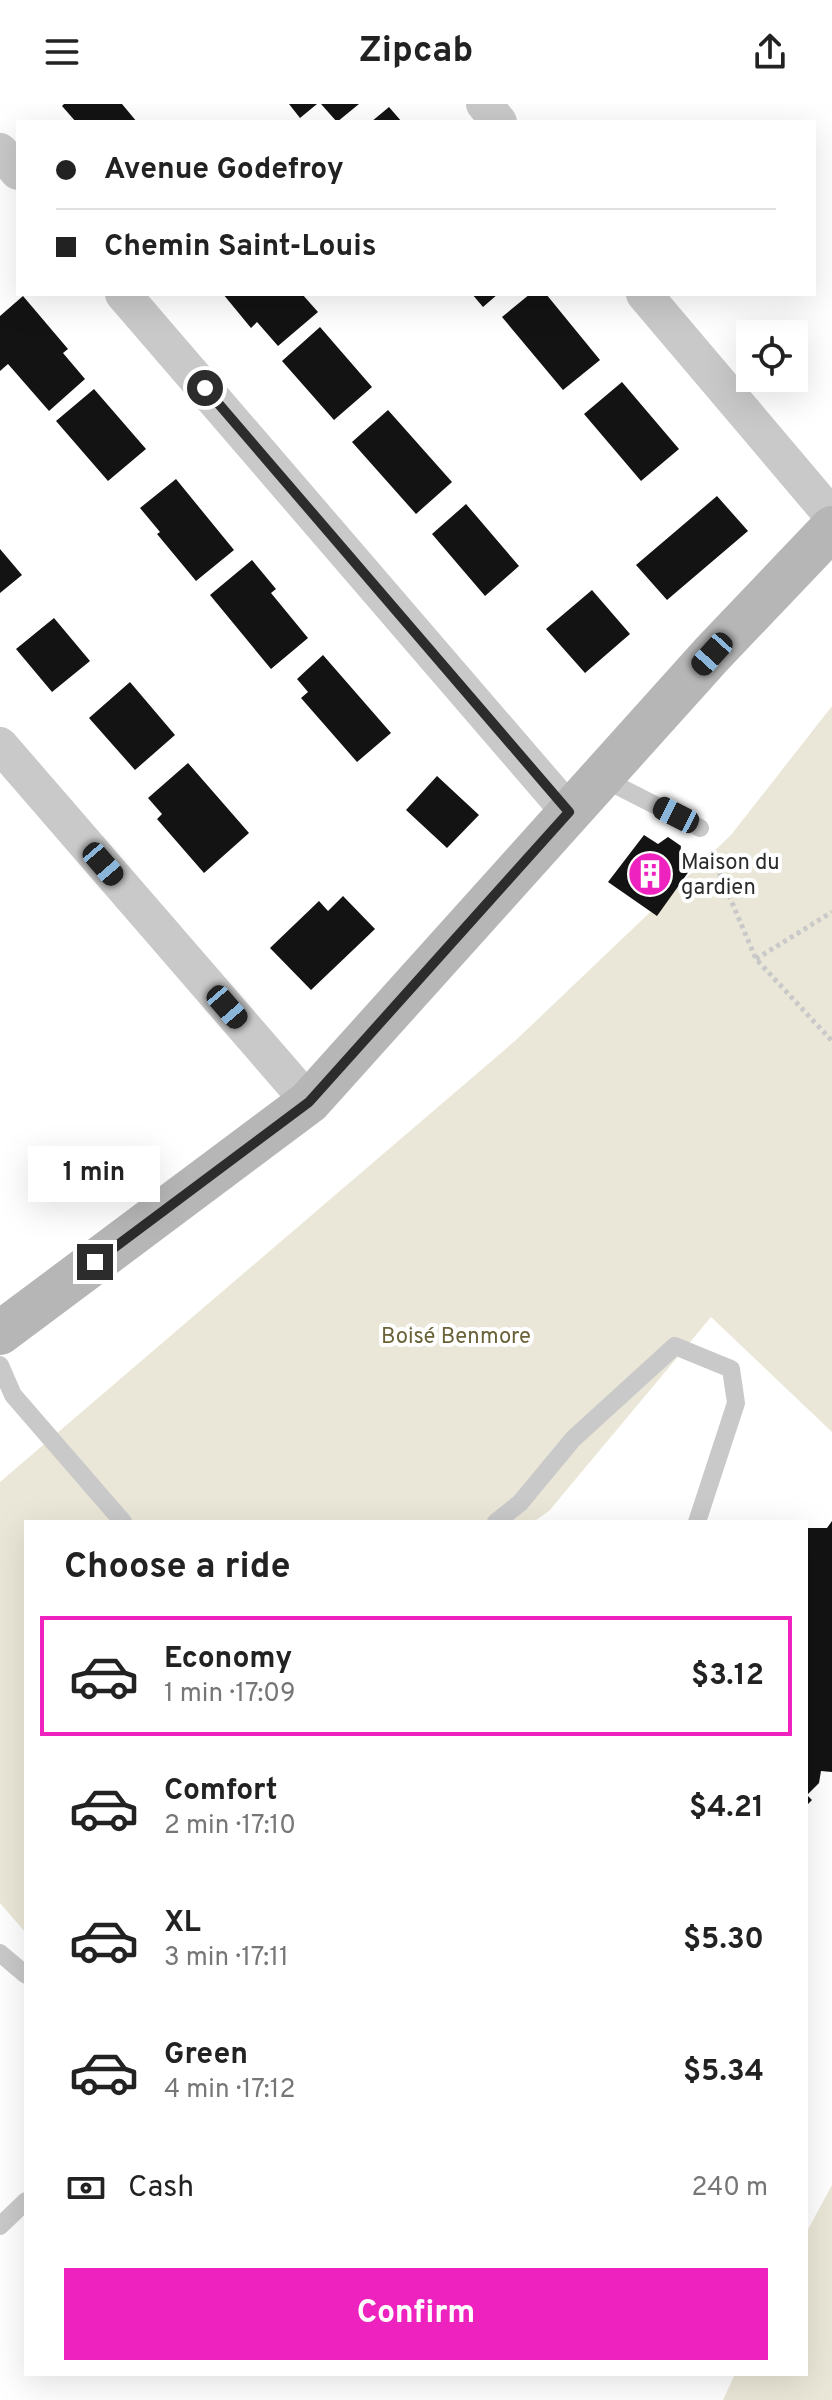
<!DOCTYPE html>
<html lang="en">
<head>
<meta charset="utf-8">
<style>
	body { margin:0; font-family:Overpass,sans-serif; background:#f2f2f2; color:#222; height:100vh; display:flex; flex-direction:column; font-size:30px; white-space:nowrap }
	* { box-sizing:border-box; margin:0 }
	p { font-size:26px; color:#767676 }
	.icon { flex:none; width:44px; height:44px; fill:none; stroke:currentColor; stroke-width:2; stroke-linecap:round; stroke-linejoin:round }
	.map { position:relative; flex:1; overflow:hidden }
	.side { position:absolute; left:24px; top:1416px; width:784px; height:856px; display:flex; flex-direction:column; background:#fff; border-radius:0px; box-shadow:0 8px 32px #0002 }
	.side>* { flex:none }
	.banner { position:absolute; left:16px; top:16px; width:800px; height:176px; border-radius:0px; box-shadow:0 8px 32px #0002; display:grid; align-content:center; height:176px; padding:0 40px; background:#fff }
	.controls { position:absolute; left:736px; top:216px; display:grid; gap:16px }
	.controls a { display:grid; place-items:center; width:72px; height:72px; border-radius:0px; background:#fff; box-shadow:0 8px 32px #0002; font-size:40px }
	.end { position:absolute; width:36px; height:36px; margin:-18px; border:10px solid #2c2c2c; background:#fff; box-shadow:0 0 0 4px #fff }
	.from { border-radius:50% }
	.bubble { position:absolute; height:56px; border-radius:0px; background:#fff; box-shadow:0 8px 32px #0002; font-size:26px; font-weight:700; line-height:56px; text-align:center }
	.car { position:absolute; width:24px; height:48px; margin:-24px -12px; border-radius:10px; box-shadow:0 0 6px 2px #0007; background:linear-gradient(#222 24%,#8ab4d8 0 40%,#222 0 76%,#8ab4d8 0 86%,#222 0) }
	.banner b { display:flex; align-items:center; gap:28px; height:76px; font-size:30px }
	.banner b+b { border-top:2px solid #e0e0e0 }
	.banner i { width:20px; height:20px; background:#222 }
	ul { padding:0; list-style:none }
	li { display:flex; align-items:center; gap:24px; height:120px; margin:0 16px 12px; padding:0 24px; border:4px solid transparent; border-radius:0px }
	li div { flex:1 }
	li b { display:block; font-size:30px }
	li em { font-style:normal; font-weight:700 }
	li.selected { border-color:#ee23bf }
	li>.icon { width:72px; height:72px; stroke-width:1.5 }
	h2 { padding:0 40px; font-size:36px; line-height:96px }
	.pay { display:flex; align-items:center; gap:20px; height:88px; padding:0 40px; font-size:30px }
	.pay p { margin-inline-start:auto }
	.action { display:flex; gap:16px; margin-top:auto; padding:16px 40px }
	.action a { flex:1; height:92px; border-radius:0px; background:#ee23bf; color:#fff; font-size:32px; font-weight:700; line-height:92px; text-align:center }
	header { display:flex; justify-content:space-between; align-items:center; height:104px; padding:0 40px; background:#fff; font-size:36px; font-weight:700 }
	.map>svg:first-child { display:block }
</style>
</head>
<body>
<header><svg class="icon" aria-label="menu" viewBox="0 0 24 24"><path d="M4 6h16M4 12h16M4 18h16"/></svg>Zipcab<svg class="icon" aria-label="share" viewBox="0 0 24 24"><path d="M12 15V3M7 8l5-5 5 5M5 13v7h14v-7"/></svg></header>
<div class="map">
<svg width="832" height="2296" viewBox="0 0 832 2296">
	<rect width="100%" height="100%" fill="#fff"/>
	<path fill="#ebe7d8" d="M832,602V1328L711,1213L549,1407L533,1418H26V1829L0,1799V1378L516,936L731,731Z
		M832,2081V2296H723L735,2270H806V2129Z"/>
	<path fill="#131313" d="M64,0H122L137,18H76L62,2Z
		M289,0H317L300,14Z
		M321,0H359L337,18Z
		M389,3L402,18H371Z
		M223,190H302L318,208L278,242L257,218L251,224Z
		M472,190H498L483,203Z
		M530,190H546L600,256L563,286L502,213Z
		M23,192L68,245L63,249L85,275L49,307L8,260L0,267V212Z
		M320,223L372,283L334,316L282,257Z
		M622,278L679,345L641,377L584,310Z
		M94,285L146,345L108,377L56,317Z
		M388,306L452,378L416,410L352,338Z
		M176,375L234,446L196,477L157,430L160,428L140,404Z
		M717,392L748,427L667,496L636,461Z
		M466,400L519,462L485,492L432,430Z
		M0,445L22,471L0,489Z
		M252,456L276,485L271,489L308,534L271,565L210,491Z
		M592,486L630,530L585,569L546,525Z
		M54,514L90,557L52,588L16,545Z
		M323,551L391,629L357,658L301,594L308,588L297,575Z
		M130,578L175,631L135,666L89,614Z
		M188,659L249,729L204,769L157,715L162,710L148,694Z
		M437,672L479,711L447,744L406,706Z
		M644,731L658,740L668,733L681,742L680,752L692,763L657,812L608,778Z
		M343,792L375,825L311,886L270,844L319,797L328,807Z
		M832,1417V1668L821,1667L819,1679L807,1691L812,1696L806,1702V1424H827Z"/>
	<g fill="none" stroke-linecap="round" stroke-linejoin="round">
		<path stroke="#c9c9c9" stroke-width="5" stroke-dasharray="4 4" stroke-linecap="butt" d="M710,747L756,855L832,937
			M756,855L832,808"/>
		<path stroke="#c9c9c9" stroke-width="18" d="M602,674L700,724
			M0,1261L13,1291L123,1418
			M496,1418L520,1399L573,1335L675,1242L731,1265L736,1299L697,1418
			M0,1849L26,1871
			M0,2122L26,2097"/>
		<path stroke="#c9c9c9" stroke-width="36" d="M484,0L499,18
			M0,47L18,68
			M123,190L569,708
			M644,190L832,412
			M0,641L309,998"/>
		<path stroke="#b6b6b6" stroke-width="44" d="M0,1229L309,998L712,550L832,424"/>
	</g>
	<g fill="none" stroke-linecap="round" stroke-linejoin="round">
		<path stroke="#2c2c2c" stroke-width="10" d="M95,1158L309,998L569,708L205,284"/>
	</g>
	<defs>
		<g id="building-disc" transform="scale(2.3)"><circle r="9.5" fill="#ee23bf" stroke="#fff"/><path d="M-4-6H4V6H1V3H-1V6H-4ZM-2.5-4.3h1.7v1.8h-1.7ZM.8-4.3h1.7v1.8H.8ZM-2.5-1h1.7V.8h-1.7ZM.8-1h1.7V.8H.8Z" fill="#fff"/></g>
	</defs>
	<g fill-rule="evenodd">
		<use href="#building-disc" x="650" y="770"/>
	</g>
	<g text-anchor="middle" stroke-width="8" stroke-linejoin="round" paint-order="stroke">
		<g font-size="22" fill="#2c2c2c" stroke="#fff" text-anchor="start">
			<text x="681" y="765">Maison du<tspan x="681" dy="25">gardien</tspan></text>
		</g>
		<g font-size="22" fill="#6a6238" stroke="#fff">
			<text x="456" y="1239">Boisé Benmore</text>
		</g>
	</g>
</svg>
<div class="controls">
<a><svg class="icon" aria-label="locate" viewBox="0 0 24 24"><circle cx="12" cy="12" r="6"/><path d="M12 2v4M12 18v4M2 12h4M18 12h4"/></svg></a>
</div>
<i class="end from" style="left:205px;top:284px"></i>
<i class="end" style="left:95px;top:1158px"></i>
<div class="bubble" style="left:28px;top:1042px;width:132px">1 min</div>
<i class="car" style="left:712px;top:550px;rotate:222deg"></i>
<i class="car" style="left:676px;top:711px;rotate:297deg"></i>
<i class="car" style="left:103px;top:760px;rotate:139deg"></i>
<i class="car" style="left:227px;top:903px;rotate:139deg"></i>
<div class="banner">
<b><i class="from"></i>Avenue Godefroy</b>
<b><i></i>Chemin Saint-Louis</b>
</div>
<section class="side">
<h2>Choose a ride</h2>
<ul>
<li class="selected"><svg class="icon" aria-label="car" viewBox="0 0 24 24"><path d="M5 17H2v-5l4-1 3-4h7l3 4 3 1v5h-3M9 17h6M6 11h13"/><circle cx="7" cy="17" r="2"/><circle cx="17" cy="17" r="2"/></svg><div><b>Economy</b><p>1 min · 17:09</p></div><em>$3.12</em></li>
<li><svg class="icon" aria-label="car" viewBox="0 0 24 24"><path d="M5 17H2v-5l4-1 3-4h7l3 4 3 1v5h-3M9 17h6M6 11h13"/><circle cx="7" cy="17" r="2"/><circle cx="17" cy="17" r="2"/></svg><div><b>Comfort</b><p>2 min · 17:10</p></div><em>$4.21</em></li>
<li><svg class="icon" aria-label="car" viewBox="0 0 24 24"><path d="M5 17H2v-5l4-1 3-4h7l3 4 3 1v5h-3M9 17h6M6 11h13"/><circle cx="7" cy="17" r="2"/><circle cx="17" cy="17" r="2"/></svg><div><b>XL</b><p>3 min · 17:11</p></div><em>$5.30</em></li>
<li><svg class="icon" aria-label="car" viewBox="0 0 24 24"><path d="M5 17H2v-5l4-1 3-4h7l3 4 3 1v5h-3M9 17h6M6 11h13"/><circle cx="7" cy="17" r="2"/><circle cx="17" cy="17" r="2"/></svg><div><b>Green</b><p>4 min · 17:12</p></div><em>$5.34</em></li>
</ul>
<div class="pay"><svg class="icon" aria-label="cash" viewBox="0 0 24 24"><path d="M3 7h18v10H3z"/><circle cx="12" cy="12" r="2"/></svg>Cash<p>240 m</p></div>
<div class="action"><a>Confirm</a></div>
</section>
</div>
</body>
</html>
